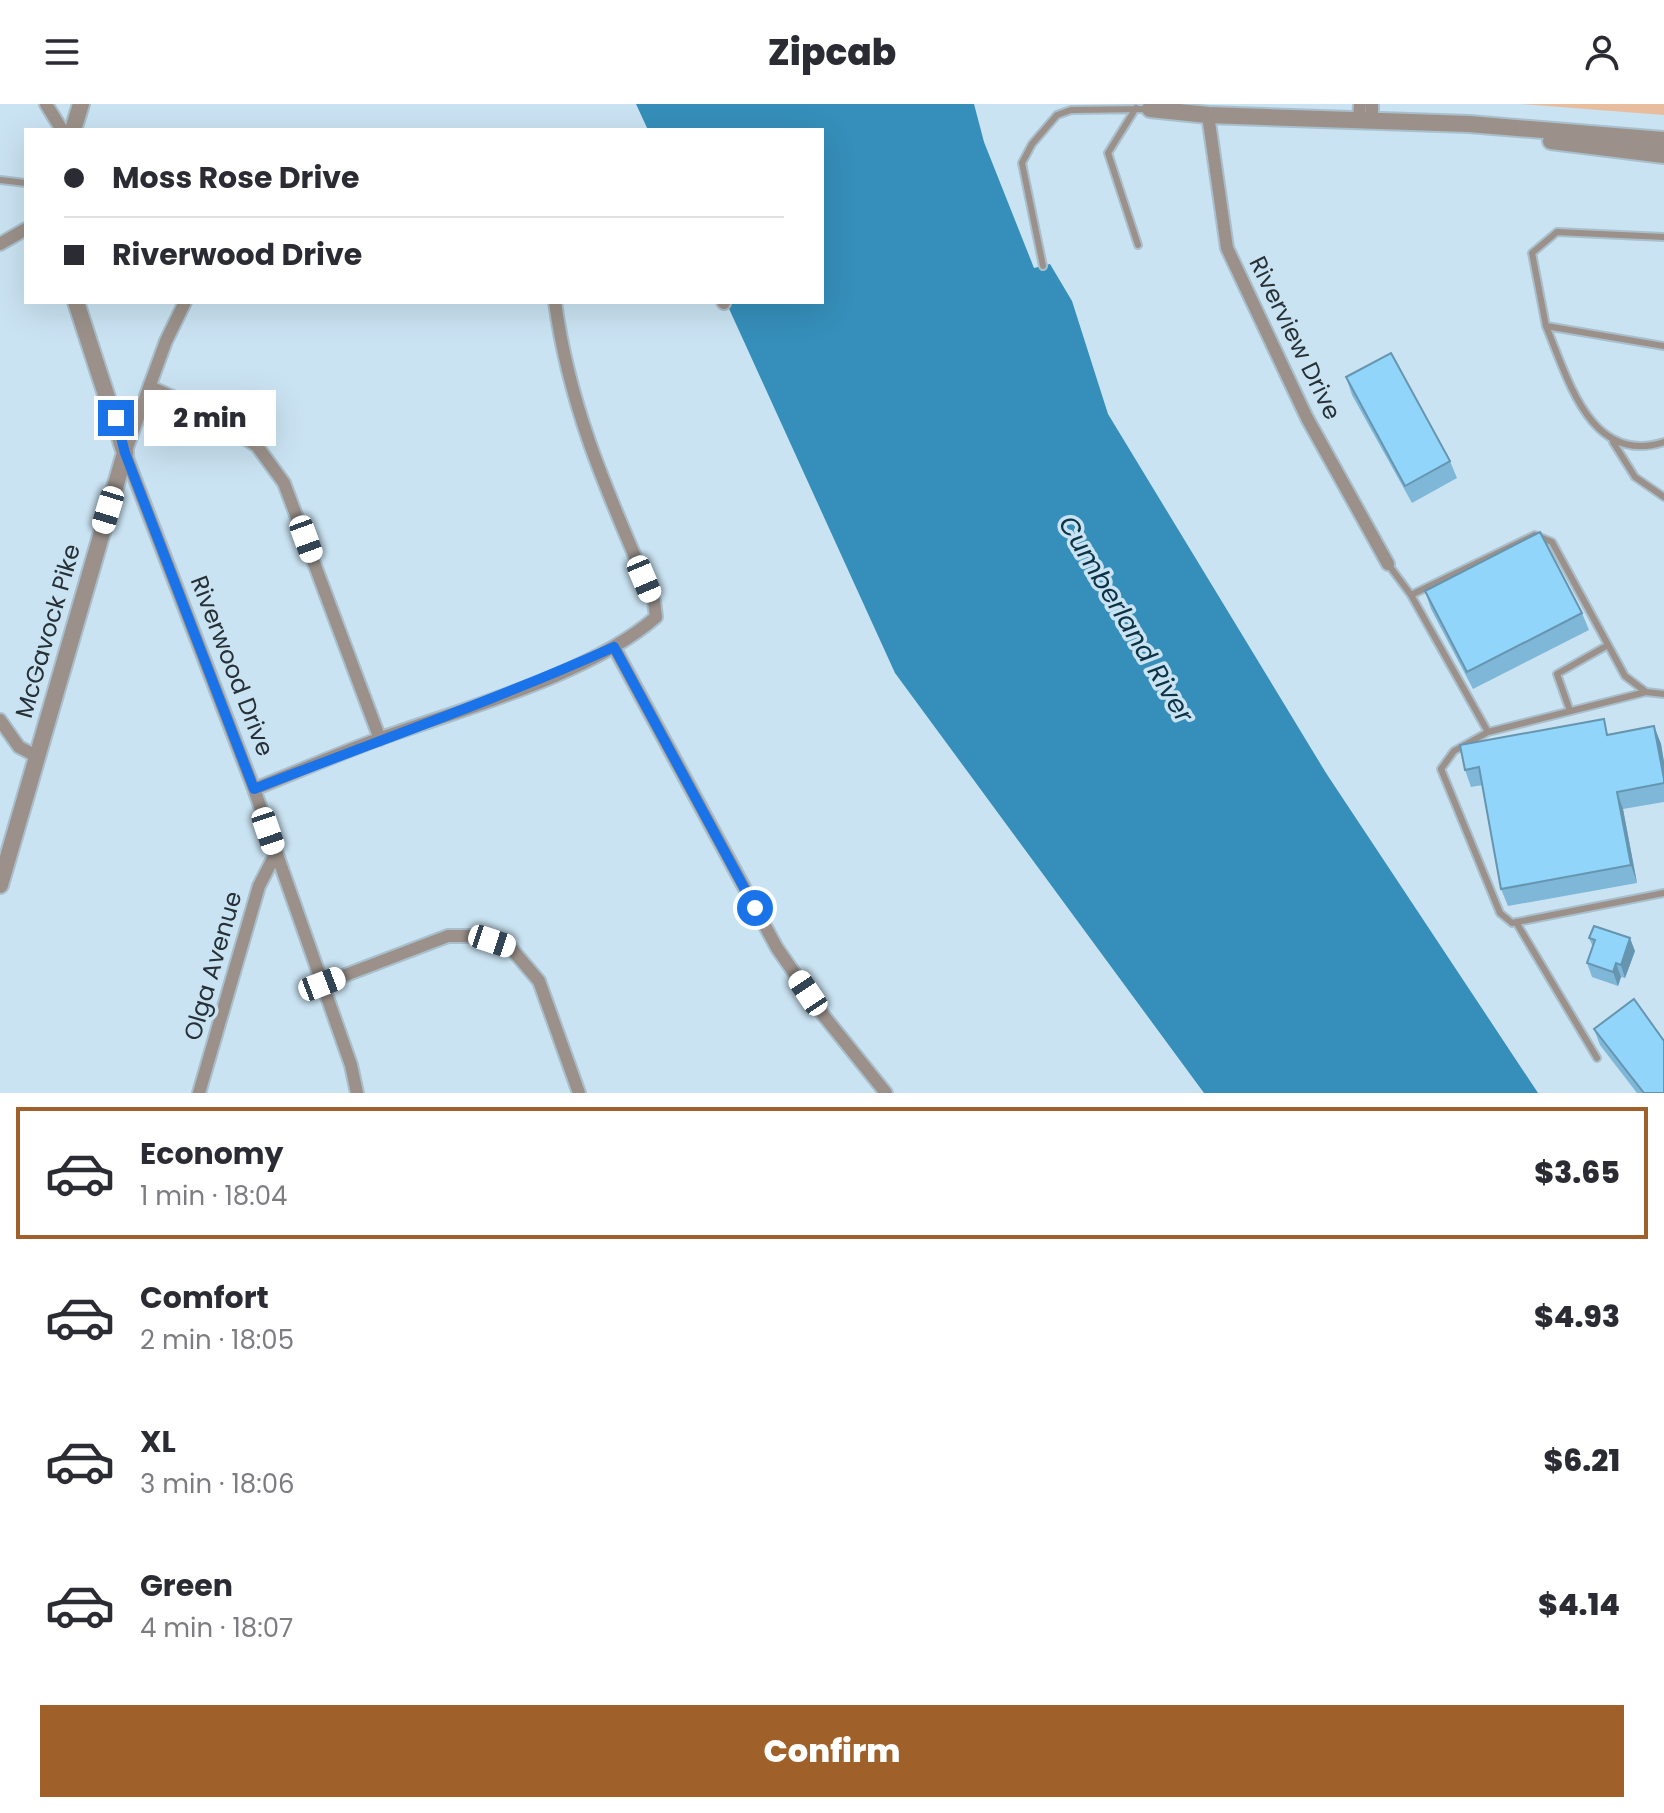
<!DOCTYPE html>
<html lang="en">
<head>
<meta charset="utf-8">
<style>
	body { margin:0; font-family:Poppins,sans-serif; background:#f2f2f3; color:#2b2b33; height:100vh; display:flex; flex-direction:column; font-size:30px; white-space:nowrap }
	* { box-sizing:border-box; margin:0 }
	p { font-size:26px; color:#7c7c81 }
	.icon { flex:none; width:44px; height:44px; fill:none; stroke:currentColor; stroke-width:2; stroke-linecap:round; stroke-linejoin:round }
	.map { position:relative; height:989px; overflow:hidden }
	.details { display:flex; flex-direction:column; background:#fff; flex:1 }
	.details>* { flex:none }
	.top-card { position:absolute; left:24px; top:24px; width:800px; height:176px; border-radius:0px; box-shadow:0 8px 32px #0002; display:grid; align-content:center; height:176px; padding:0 40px; background:#fff }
	.end { position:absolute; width:36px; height:36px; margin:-18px; border:10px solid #1a73e8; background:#fff; box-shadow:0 0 0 4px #fff }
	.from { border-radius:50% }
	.bubble { position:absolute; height:56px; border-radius:0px; background:#fff; box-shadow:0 8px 32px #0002; font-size:26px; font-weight:800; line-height:56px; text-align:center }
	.car { position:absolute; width:24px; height:48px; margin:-24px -12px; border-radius:10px; box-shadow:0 0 6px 2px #0007; background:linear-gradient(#fff 24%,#345 0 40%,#fff 0 76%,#345 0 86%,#fff 0) }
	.top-card b { display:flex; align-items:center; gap:28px; height:76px; font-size:30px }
	.top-card b+b { border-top:2px solid #e1e1e2 }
	.top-card i { width:20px; height:20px; background:#2b2b33 }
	ul { padding:14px 0 0; list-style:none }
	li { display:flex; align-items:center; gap:24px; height:132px; margin:0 16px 12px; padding:0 24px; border:4px solid transparent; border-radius:0px }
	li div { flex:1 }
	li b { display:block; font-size:30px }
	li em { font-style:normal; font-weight:800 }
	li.active { border-color:#a06029 }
	li>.icon { width:72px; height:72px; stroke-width:1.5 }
	.cta { display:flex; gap:16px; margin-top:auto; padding:16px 40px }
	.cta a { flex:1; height:92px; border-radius:0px; background:#a06029; color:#fff; font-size:32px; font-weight:800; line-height:92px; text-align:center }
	header { display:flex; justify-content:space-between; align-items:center; height:104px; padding:0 40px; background:#fff; font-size:36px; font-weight:800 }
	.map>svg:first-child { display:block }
</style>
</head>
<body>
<header><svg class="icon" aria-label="menu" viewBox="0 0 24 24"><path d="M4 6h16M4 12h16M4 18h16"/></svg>Zipcab<svg class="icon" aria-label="person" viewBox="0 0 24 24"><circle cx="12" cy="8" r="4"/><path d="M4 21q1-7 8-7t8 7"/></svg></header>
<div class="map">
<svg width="1664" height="989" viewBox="0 0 1664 989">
	<rect width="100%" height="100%" fill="#cae3f2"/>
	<path fill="#e7bd9e" d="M1521,0H1664V11Z"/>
	<path fill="#358fba" d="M636,0H974L984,38L1034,164L1050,160L1072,197L1108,310L1326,669L1538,989H1204L895,569L726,198H822V26H648Z"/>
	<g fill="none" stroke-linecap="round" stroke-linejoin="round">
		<g stroke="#a9bfcc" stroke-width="10">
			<path id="service" d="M1136,4L1108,49L1138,141
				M0,76L26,79
				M1664,133L1557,128L1532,149L1546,222L1664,242
				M1043,162L1022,59L1032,40L1057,11L1071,6L1147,5
				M1546,222C1568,274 1590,362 1664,338
				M1613,338L1635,373L1664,393
				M1388,460L1411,491
				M1664,590L1646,588L1625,572L1552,438L1535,431L1411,491L1488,628L1454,647L1441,665L1500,809L1512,819L1664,789
				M1570,607L1557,570L1608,541
				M1488,628L1646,588
				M1516,818L1597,954"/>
		</g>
		<g stroke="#a9bfcc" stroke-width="16">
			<path id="minor" d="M46,0L62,26
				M1208,11L1227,144L1307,314L1388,460
				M1359,16L1360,0
				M1372,18V0
				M0,140L26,125
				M185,198L166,237L125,349L254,685L351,961L357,989
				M723,198L724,199
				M150,283L203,306L257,342L284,379L380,635
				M614,543L777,844L824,912L886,989
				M0,616L19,643L38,653
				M254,685C297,668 340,649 384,633C466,604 591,570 656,513L654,497C611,396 570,309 555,198
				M322,880L448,832H474L510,843L539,877L579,989
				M199,989L259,782L276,749"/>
		</g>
		<g stroke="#a9bfcc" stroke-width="20">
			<path id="tertiary" d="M1150,5L1208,11L1469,20L1664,36
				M73,26L81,0
				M1551,37L1664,51
				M0,781L125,349L76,198"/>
		</g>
		<use href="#service" stroke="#9b918a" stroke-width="6"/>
		<use href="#minor" stroke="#9b918a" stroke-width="12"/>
		<use href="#tertiary" stroke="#9b918a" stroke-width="16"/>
	</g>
	<path fill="#7eb7d7" d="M1346,273L1450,357L1457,374L1412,399L1352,291Z
		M1425,487L1582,509L1589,526L1473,585L1431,505Z
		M1654,622L1661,640L1664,658V698L1623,705L1637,779L1508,802L1501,785L1483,681L1471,683L1465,666L1609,630Z
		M1589,834L1635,847L1625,874L1621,873L1618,882L1592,873L1587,859L1593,843Z
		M1594,925L1664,989H1637L1600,941Z"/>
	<path fill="#6695af" d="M1654,622L1661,640L1664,658V675Z
		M1617,688L1623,705L1637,779L1631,761Z
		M1630,834L1635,847L1625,874L1621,861Z
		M1616,859L1621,873L1618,882L1613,868Z"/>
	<path fill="#92d5fa" stroke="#6695af" stroke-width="2" d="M1391,249L1450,357L1405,382L1346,273Z
		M1540,428L1582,509L1467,568L1425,487Z
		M1604,615L1607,631L1654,622L1664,675V679L1617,688L1631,761L1501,785L1479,663L1465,666L1460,641Z
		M1594,822L1630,834L1621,861L1616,859L1613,868L1587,859L1595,836L1589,834Z
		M1634,895L1664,937V989H1644L1594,925Z"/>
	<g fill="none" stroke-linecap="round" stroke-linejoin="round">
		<path stroke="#1a73e8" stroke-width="10" d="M116,314L125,349L254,685C374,638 496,596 614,543L755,804"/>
	</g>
	<g text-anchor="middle" stroke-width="7" stroke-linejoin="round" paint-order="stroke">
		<g font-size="24" fill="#263036" stroke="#cae3f2">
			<text transform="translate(1295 234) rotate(64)" y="8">Riverview Drive</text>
			<text transform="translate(48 527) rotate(-74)" y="8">McGavock Pike</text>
			<text transform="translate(232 562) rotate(69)" y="8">Riverwood Drive</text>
			<text transform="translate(213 862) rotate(-74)" y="8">Olga Avenue</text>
		</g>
		<g font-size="26" font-style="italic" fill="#0b3245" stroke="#cae3f2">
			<text transform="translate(1126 515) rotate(59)" y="9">Cumberland River</text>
		</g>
	</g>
</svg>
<i class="end from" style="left:755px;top:804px"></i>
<i class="end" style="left:116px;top:314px"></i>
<div class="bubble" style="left:144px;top:286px;width:132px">2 min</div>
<i class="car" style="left:108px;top:406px;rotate:197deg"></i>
<i class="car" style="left:306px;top:435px;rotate:160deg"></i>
<i class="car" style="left:644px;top:475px;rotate:157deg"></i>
<i class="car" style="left:268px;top:727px;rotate:161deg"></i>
<i class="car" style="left:492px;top:837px;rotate:108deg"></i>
<i class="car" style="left:322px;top:880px;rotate:69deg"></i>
<i class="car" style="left:808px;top:889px;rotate:326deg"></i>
<div class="top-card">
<b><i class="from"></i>Moss Rose Drive</b>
<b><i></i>Riverwood Drive</b>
</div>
</div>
<section class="details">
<ul>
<li class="active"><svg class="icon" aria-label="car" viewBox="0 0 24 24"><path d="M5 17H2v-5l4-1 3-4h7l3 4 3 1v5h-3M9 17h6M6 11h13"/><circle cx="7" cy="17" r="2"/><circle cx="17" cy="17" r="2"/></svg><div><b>Economy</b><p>1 min · 18:04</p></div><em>$3.65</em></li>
<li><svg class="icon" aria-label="car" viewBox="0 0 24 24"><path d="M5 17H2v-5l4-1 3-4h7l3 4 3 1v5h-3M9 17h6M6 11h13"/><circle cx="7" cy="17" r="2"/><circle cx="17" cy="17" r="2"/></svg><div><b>Comfort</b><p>2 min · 18:05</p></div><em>$4.93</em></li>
<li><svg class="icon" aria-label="car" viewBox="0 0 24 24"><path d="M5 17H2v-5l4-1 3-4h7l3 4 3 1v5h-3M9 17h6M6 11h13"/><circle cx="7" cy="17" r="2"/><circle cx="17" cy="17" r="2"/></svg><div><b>XL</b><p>3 min · 18:06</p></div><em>$6.21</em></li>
<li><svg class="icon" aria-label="car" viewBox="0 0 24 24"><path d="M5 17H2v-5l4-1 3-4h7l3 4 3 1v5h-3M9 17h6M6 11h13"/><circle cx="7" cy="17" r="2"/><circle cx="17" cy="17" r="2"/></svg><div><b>Green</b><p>4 min · 18:07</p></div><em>$4.14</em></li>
</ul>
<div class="cta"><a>Confirm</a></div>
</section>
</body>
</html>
